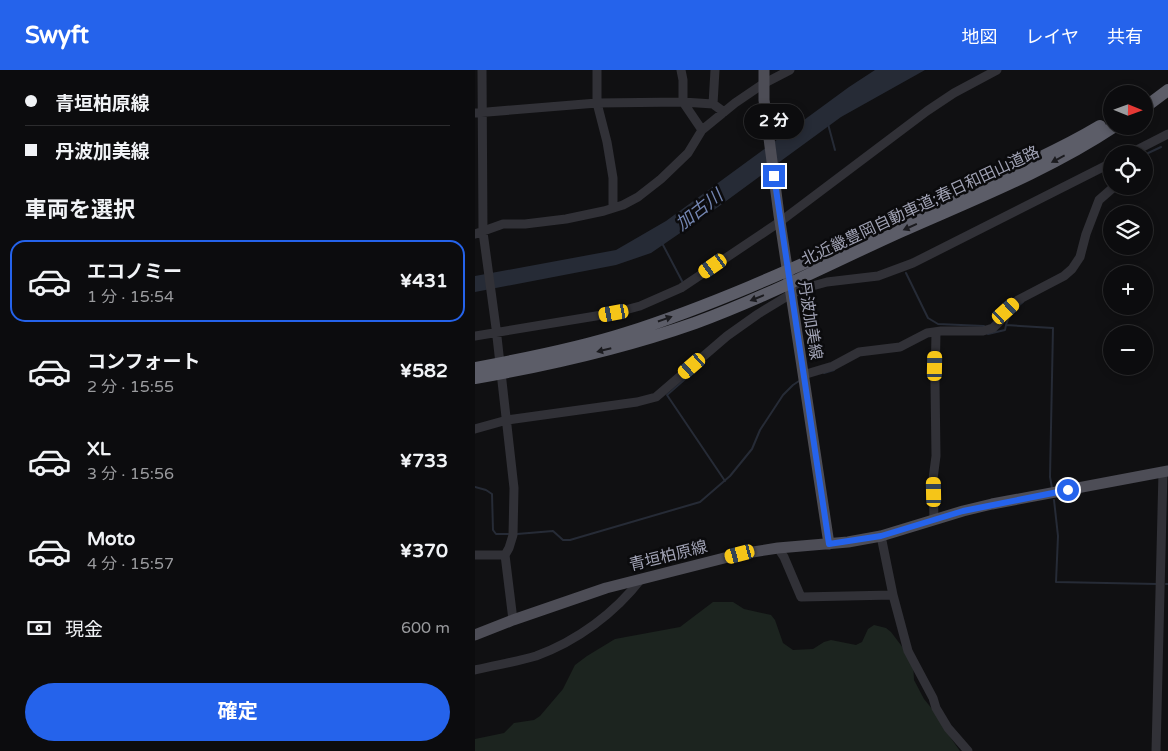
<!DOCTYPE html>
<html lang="ja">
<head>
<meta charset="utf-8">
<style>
	body { margin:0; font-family:"Varela Round","Noto Sans JP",sans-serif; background:#151517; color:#f1f3f6; height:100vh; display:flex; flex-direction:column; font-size:19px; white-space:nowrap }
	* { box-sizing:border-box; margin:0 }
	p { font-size:16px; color:#9a9b9e }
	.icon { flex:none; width:28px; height:28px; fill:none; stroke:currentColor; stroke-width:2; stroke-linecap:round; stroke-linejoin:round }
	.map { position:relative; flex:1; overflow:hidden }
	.details { display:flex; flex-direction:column; background:#0c0c0e; width:475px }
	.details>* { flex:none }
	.top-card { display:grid; align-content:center; height:110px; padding:0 25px; background:#0c0c0e }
	.needle { width:32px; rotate:91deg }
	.controls { position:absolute; left:628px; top:15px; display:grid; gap:10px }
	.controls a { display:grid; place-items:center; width:50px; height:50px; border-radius:50%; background:#0c0c0e; box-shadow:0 2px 8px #0003,0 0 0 1px #2c2c2e; font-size:25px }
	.end { position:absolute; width:22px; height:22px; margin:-11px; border:6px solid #2563eb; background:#fff; box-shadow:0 0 0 2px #fff }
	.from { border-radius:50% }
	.bubble { position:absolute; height:35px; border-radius:18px; background:#0c0c0e; box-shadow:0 2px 8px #0003,0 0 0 1px #2c2c2e; font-size:16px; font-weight:700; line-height:35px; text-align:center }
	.car { position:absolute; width:15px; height:30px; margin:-15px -8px; border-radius:6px; box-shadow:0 0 4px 1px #0007; background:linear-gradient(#f5c518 24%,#345 0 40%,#f5c518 0 76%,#345 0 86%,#f5c518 0) }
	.top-card b { display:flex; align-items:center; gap:18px; height:48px; font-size:19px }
	.top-card b+b { border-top:1px solid #2c2c2e }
	.top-card i { width:12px; height:12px; background:#f1f3f6 }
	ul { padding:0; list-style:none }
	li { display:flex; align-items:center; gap:15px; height:82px; margin:0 10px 8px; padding:0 15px; border:2px solid transparent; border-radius:15px }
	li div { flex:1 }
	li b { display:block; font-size:19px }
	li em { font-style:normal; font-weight:700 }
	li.current { border-color:#2563eb }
	li>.icon { width:45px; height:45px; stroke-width:1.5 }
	h2 { padding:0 25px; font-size:22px; line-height:60px }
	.pay { display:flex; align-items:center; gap:12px; height:55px; padding:0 25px; font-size:19px }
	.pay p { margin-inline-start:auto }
	.primary-button { display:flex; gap:10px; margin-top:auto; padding:10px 25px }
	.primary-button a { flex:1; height:58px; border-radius:30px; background:#2563eb; color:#fff; font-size:20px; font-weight:700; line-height:58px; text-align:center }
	header { display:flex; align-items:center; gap:30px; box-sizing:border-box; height:70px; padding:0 25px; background:#2563eb; color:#fff }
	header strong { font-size:24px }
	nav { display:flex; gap:28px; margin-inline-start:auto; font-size:18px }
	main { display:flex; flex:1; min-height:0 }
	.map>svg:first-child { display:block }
</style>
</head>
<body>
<header>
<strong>Swyft</strong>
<nav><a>地図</a><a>レイヤ</a><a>共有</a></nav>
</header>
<main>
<section class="details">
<div class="top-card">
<b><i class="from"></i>青垣柏原線</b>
<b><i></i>丹波加美線</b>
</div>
<h2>車両を選択</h2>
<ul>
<li class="current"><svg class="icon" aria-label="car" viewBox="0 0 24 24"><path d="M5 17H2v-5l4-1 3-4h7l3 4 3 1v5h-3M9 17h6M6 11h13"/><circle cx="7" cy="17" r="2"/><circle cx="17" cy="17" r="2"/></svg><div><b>エコノミー</b><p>1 分 · 15:54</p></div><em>¥431</em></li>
<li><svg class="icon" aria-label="car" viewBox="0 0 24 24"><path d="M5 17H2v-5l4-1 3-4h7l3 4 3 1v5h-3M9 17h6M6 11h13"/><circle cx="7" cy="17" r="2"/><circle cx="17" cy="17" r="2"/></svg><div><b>コンフォート</b><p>2 分 · 15:55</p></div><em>¥582</em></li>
<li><svg class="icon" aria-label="car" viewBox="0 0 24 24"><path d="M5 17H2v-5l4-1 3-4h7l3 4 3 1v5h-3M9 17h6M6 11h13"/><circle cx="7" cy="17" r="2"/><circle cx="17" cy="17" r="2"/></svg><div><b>XL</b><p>3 分 · 15:56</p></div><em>¥733</em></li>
<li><svg class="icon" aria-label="car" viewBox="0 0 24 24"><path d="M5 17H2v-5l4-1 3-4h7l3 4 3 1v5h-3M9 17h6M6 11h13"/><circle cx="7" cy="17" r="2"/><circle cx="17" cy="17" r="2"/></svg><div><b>Moto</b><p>4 分 · 15:57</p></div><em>¥370</em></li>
</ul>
<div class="pay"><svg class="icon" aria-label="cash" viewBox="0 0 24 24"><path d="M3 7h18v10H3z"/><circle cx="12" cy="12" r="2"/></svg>現金<p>600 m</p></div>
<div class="primary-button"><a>確定</a></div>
</section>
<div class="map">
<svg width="693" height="681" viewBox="0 0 693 681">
	<rect width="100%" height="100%" fill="#101012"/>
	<path fill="#1c241f" d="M238,532H258L269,539L296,545L300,550L308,573L318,580L338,579L349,572L356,570L381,575L387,572L393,559L399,555L411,558L416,562L438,591L439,610L449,629L462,645L468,657L485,681H0V669L29,663L39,653L59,650L65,646L88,619L100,595L112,586L140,569L205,557Z"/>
	<path fill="#262b36" d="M400,0H450L366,47L243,137L176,183L141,195L0,222V206L141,180L191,151L374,17Z"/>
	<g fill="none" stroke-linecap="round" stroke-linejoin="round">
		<path stroke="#262b36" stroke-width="2" d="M353,54L360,80
			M669,85L686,77
			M187,173L207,211
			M431,203L453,248L463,254L509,256
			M531,255L578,258L575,407L577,418
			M513,264L530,260C531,248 539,239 548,232
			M217,303L192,325L250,411
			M349,303L359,300
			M0,417L11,420L17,424L18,460L21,464H35
			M579,430L583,466L581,512L682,514
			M42,464L78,461L88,470H95L225,432L255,406L277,379L285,360L308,325L318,315L324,311
			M691,514H693"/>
		<path stroke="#313137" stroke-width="9" d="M7,0L8,162L21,258L39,418L38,465L34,478L30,485L38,550
			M122,0V33L132,72L138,108V138
			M206,0L208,10V32L227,60
			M238,34L240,0
			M0,43L122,33L208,32L238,34L249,42
			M654,84L693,64
			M0,164L28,154H50L91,149L129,141L148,135L163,127L186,109L213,83L227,60L260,33L288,14L315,0
			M0,266L139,243L165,236L206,218L306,151L452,41L479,23L522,0
			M328,305L358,296L384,282L425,277L452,263L466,261H508L518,258L525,251L531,241L543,230L589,206L597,199L605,187L611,164L624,130L640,116
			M0,359L32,350L162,332L181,327L252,266L283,244L316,224L330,218L352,212L403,206L438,193L636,93
			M459,450L458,409L461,386L460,313L461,262
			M406,466L418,525L433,581L458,628L461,638L473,658L493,681
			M303,478L309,487L326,527L418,525
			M0,485H30
			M0,600C20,595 41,592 61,586C102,571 140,543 166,509
			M681,681L688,402"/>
		<path stroke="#4d4d56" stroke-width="11" d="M289,0V30L304,145L354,474
			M0,565L38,550L131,518L265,484L303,478L373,472L406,466L488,441L517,434L693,401"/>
		<path stroke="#5c5d68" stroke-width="12" d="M669,38L693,20
			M0,298C49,289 104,278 151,263C251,231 345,186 441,143C501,115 568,90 625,56
			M0,308C74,295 149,278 220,253C291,227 358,192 427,161C499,129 574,100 640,56"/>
	</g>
	<defs><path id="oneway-solid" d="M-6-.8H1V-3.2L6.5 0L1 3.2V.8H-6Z" transform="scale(1.25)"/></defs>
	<g fill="#1b1b1f">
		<use href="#oneway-solid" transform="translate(583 89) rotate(152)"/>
		<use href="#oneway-solid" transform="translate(435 157) rotate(156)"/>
		<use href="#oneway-solid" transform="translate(282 228) rotate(158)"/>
		<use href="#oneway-solid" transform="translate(190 249) rotate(-19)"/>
		<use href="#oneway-solid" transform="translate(129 280) rotate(166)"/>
	</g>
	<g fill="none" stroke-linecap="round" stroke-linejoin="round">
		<path stroke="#2563eb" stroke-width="6" d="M299,106L354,474L406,466L488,441L593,420"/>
	</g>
	<g text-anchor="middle" stroke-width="5" stroke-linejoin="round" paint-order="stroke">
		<g font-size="16" fill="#a0a2b4" stroke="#0b0b0d">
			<text transform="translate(445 135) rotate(-25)" y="6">北近畿豊岡自動車道;春日和田山道路</text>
			<text transform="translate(336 250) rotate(81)" y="6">丹波加美線</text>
			<text transform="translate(193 485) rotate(-14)" y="6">青垣柏原線</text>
		</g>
		<g font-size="18" font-style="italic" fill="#7486b2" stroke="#0b0b0d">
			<text transform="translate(224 140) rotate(-38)" y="6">加古川</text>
		</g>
	</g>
</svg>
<div class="controls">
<a><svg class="needle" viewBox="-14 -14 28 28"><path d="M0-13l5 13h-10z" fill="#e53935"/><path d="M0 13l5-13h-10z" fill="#9a9b9e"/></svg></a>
<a><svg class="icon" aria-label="locate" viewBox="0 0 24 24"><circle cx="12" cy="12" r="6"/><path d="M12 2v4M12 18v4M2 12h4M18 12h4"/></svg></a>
<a><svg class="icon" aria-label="layers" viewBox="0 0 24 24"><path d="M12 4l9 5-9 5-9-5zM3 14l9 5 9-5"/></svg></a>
<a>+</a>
<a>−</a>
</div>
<i class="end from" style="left:593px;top:420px"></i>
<i class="end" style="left:299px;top:106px"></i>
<div class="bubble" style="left:269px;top:34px;width:60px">2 分</div>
<i class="car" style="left:238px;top:196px;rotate:235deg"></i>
<i class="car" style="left:531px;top:241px;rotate:48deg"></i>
<i class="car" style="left:139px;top:243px;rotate:260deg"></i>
<i class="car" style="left:217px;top:296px;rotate:229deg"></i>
<i class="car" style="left:460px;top:296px;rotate:1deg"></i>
<i class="car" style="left:459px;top:422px;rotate:359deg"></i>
<i class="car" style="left:265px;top:484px;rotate:255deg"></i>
</div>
</main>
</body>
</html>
